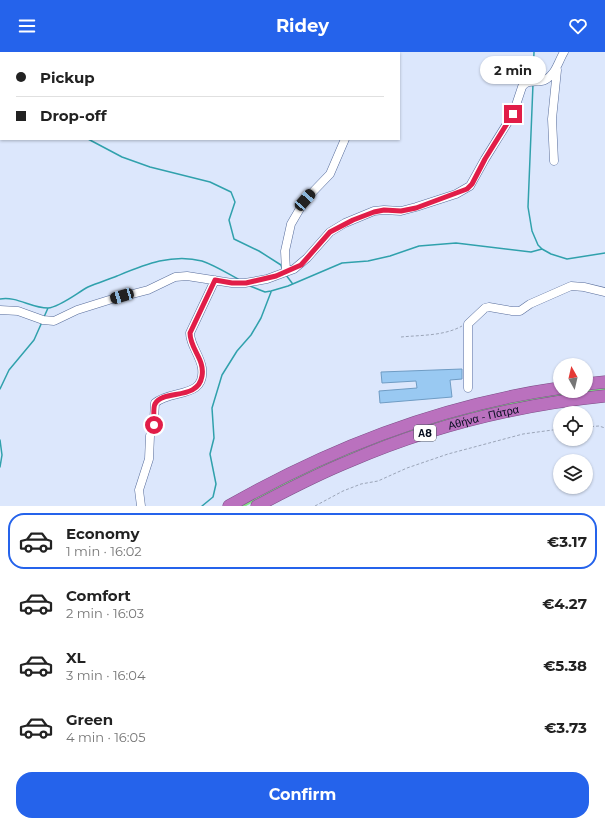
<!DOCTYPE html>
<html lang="en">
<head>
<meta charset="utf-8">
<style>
	body { margin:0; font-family:Montserrat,sans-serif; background:#f2f2f2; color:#222; height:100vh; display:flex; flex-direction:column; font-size:15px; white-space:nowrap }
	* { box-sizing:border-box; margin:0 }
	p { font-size:13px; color:#767676 }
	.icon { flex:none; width:22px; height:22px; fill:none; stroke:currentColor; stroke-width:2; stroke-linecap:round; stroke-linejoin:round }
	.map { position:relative; height:454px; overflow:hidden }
	.details { display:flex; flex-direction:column; background:#fff; flex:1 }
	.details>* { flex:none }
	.top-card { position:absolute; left:0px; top:0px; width:400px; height:88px; box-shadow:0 1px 3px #0004; display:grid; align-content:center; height:88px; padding:0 16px; background:#fff }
	.needle { width:26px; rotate:352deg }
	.buttons { position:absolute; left:553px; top:306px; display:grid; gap:8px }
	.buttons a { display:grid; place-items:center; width:40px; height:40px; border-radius:50%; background:#fff; box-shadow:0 1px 3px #0004; font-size:20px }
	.end { position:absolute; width:18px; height:18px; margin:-9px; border:5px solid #e11d48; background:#fff; box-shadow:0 0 0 2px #fff }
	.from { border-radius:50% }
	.bubble { position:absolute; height:28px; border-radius:14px; background:#fff; box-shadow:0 1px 3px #0004; font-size:13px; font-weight:700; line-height:28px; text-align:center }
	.car { position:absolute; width:12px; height:24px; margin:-12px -6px; border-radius:5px; box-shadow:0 0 3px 1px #0007; background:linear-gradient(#222 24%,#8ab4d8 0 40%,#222 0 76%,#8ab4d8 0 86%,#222 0) }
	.top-card b { display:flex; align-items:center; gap:14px; height:38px; font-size:15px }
	.top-card b+b { border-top:1px solid #e0e0e0 }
	.top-card i { width:10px; height:10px; background:#222 }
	ul { padding:7px 0 0; list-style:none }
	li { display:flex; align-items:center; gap:12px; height:56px; margin:0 8px 6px; padding:0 8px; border:2px solid transparent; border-radius:16px }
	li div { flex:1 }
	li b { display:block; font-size:15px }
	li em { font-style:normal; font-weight:700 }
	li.selected { border-color:#2563eb }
	li>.icon { width:36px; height:36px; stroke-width:1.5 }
	.action { display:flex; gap:8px; margin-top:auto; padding:8px 16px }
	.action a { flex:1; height:46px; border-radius:16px; background:#2563eb; color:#fff; font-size:16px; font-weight:700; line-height:46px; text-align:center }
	header { display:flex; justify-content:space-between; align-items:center; height:52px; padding:0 16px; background:#2563eb; color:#fff; font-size:18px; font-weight:700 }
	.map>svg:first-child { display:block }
</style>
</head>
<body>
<header><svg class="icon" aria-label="menu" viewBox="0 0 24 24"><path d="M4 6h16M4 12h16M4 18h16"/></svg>Ridey<svg class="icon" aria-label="heart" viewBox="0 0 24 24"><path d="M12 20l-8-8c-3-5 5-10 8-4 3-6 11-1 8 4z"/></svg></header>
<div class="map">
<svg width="605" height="454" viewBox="0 0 605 454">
	<rect width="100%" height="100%" fill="#dce7fc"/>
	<path fill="#82df87" d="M605,336V339L544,347L286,433L246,454H240C299,422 359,394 422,373C481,354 545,343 605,336Z"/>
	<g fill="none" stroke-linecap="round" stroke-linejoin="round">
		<path stroke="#30a1ac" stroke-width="1.5" d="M0,15L1,16
			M533,26L534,0
			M533,32L528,155L532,179L538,193L542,197L551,202L567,207L605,201
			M88,87L122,105L150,115L210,130L231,140L235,150L229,168L234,187L259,199L281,213L282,216
			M286,223L292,231
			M250,234L265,240L271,239L288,234L342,211L368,209L390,204L419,194L456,191L531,200L542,197
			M0,247C17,244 31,256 48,256C60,255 77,241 88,235C97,231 107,228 117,224C144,213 172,201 202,209C214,213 227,221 238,227
			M44,265L48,256
			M0,337L9,318L34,288L42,270
			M0,388L2,403L0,415
			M202,454L213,445L216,432L210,402L214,386L212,356L222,323L237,299L251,283L261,266L271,240"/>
	</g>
	<path fill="#99c9f2" stroke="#6f9cc4" d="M462,317V327L450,328L452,345L380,351L379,339L417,336L416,329L382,331L381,320Z"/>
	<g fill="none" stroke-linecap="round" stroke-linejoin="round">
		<g stroke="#586d9b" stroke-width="9">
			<path id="minor" d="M56,0L57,1
				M78,1L82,0
				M380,1V0
				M554,109L552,67L557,18
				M286,219L285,199L291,172L305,148L330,122L345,87
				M0,258L18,259L43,268L54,269L77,258L109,248L148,238L175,225L187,224L232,231H245L267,227L294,217L307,206L330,180L345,171L374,159L384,158L401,159L416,155L456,142L470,134L485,107L513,62L522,35C528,26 537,32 545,28C556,22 558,10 564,0
				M468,336V272L485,256L489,255L512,259H520L530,252L571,234L584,235L605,240
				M141,454L139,438L149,407L150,384L154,367L155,351C171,337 206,347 202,316C200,303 190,293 190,281L215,228"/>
		</g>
		<g stroke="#7b4e86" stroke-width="13">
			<g id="highway">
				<path d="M586,332L605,330"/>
				<path d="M229,454C332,395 442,353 560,336"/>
				<path id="s1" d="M257,454C287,438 318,422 350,409C431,374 517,353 605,344"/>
			</g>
		</g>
		<path stroke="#9ba5b8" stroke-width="1" stroke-dasharray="3 2" stroke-linecap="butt" d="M401,285C421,283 444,284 462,274
			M586,375L599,374L605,376
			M315,454L343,439L361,432L378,429L407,416L448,402L523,382L560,377"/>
		<use href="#minor" stroke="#fff" stroke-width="8"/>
		<use href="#highway" stroke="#ba71be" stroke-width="12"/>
	</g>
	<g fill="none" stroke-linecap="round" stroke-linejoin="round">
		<path stroke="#e11d48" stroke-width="5" d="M154,373C154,368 153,355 155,352C163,337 198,349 202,324C205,307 190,297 190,281L215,228L232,231H246L276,224L301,213L330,180L353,168L374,160L384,158L401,159L416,156L467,137L472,132L485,107L513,62"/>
	</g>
	<g text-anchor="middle" stroke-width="3" stroke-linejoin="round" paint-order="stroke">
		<rect fill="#fff" stroke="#515662" stroke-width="1" x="414" y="373" width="22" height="16" rx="3"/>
		<g font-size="10" font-weight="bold" fill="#060d1e">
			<text x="425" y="385">Α8</text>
		</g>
		<g font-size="11" fill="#060d1e" stroke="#fff">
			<text dy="4" stroke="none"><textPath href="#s1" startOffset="244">Αθήνα - Πάτρα</textPath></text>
		</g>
	</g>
</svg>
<div class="buttons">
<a><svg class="needle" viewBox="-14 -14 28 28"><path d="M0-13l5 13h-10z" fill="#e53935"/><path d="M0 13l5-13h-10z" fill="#767676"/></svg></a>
<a><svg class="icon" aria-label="locate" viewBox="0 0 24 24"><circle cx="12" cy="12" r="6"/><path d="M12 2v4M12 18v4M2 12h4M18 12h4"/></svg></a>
<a><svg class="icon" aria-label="layers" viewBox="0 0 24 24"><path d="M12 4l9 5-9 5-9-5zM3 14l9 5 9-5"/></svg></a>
</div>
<i class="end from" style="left:154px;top:373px"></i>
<i class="end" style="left:513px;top:62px"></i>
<div class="bubble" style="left:480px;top:4px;width:66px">2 min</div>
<i class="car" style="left:305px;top:148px;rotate:41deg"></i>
<i class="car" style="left:122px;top:244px;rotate:254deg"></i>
<div class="top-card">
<b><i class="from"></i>Pickup</b>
<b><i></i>Drop-off</b>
</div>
</div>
<section class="details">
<ul>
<li class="selected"><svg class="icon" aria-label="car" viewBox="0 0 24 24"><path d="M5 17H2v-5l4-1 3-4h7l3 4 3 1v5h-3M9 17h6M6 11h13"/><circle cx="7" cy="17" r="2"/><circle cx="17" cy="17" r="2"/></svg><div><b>Economy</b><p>1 min · 16:02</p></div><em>€3.17</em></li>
<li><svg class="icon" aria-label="car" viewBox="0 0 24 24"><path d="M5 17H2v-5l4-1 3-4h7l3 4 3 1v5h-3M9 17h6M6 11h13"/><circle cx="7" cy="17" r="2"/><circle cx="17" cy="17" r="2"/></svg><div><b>Comfort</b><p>2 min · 16:03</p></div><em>€4.27</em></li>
<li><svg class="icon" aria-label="car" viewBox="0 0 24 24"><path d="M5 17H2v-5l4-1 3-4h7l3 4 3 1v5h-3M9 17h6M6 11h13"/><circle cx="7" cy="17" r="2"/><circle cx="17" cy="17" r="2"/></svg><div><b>XL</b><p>3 min · 16:04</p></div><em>€5.38</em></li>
<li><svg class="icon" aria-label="car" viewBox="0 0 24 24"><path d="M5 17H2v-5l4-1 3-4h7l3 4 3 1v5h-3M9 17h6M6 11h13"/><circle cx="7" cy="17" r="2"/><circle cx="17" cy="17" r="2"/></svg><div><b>Green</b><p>4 min · 16:05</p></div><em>€3.73</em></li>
</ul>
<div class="action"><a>Confirm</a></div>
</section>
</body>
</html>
